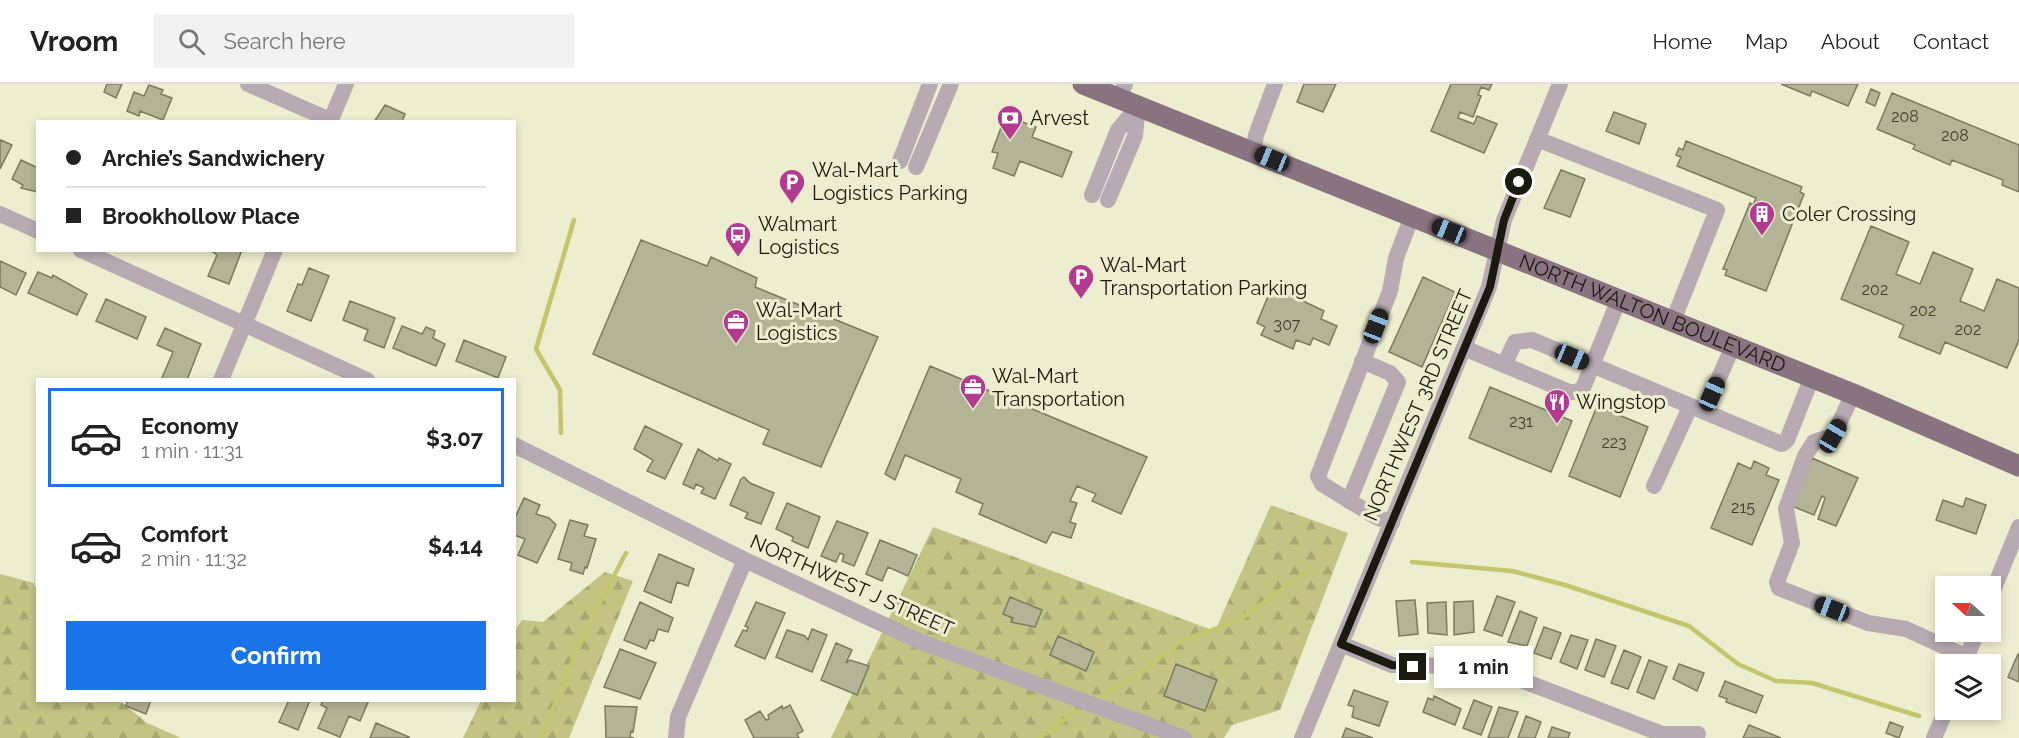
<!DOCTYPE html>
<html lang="en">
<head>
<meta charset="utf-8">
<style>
	body { margin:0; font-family:Raleway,sans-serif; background:#f2f2f2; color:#222; height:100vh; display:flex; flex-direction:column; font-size:22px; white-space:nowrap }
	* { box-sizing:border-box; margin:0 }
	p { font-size:20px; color:#767676 }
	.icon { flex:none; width:33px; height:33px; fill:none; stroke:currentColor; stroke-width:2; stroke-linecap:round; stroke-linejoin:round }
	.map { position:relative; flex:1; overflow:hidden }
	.details { position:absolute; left:36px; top:294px; width:480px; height:324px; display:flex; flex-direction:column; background:#fff; border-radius:0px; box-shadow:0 3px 9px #0003 }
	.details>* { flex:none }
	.hud { position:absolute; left:36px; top:36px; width:480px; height:132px; border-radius:0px; box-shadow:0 3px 9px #0003; display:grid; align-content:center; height:132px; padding:0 30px; background:#fff }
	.needle { width:39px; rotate:291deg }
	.fabs { position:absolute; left:1935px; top:492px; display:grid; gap:12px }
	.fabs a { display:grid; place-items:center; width:66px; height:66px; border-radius:0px; background:#fff; box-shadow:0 3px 9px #0003; font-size:30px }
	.end { position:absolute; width:27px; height:27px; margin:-14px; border:8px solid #1a1a0f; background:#fff; box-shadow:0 0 0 3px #fff }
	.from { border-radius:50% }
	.bubble { position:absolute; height:42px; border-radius:0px; background:#fff; box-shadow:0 3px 9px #0003; font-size:20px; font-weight:700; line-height:42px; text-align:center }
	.car { position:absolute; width:18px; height:36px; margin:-18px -9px; border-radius:8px; box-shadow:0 0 4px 2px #0007; background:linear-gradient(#222 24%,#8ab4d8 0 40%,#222 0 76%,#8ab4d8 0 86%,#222 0) }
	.hud b { display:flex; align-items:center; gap:21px; height:57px; font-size:22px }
	.hud b+b { border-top:2px solid #e0e0e0 }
	.hud i { width:15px; height:15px; background:#222 }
	ul { padding:10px 0 0; list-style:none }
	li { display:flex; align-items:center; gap:18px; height:99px; margin:0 12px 9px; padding:0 18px; border:3px solid transparent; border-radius:0px }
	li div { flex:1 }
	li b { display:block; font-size:22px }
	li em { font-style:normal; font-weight:700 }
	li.on { border-color:#1a73e8 }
	li>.icon { width:54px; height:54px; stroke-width:1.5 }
	.action { display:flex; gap:12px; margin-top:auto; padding:12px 30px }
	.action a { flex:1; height:69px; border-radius:0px; background:#1a73e8; color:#fff; font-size:24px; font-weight:700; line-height:69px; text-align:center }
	header { display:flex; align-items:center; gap:36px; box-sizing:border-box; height:84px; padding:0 30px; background:#fff; border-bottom:2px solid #e0e0e0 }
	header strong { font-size:28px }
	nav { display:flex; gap:33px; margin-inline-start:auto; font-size:21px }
	.search { width:420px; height:54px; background:#f2f2f2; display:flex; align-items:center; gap:15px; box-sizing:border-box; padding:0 21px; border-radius:0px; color:#767676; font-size:22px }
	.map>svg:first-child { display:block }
</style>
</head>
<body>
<header>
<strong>Vroom</strong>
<div class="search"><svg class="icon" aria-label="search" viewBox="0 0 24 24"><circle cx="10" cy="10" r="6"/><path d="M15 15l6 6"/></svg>Search here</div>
<nav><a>Home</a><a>Map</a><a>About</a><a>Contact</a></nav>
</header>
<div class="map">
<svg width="2019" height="654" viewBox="0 0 2019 654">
	<defs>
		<pattern id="forest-firs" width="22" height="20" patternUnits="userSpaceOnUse" patternTransform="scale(1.5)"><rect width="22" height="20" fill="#c3c484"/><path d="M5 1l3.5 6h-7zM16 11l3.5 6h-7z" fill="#a7a871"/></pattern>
	</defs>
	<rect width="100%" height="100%" fill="#edeecf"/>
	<path fill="url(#forest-firs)" d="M1271,421L1348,449L1280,626L1232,641L1224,654H831L933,443L1215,547Z
		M605,488L633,497L569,654H463L481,617L514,616L515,547L522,536L543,538Z
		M0,490L34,499L37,506L38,616L120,617L147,639L181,654H0Z"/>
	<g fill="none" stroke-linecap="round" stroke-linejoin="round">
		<path stroke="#c5c56d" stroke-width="4.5" d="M561,349L560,306L536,265L574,136
			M1412,478L1512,487L1565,501L1689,542L1738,580L1776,597L1812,599L1919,632
			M1102,612L1138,591L1183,556L1236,538L1311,485
			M541,654L585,547L626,469
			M1039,654L1077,627"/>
	</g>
	<path fill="#b3b496" stroke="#7a7b5f" stroke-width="1.5" d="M107,0H122L116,14L104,8Z
		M1304,0H1336L1323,28L1297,18Z
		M1451,0H1492L1489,6L1481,3L1478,11L1481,12L1473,33L1460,28L1458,34L1474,40L1477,32L1497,40L1484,69L1431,47Z
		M1781,0H1858L1848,22L1812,7L1810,12Z
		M149,1L163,6L161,10L172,14L163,36L140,27L139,32L127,27L134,8L144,12Z
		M1871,5L1880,9L1875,22L1866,18Z
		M1892,9L2019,61V108L2002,101L2003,96L1952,76L1950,81L1913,65L1915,61L1877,45Z
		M385,21L405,30L402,38H374Z
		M1614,28L1646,40L1639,60L1606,47Z
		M1011,34L1036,43L1032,53L1072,68L1062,93L1020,77L1014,92L993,84L998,69L992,68L1002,41L1008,43Z
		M1,56L12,61L0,85V58Z
		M1686,57L1802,103L1800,108L1804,110L1766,207L1725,191L1727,186L1723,185L1750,119L1753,121L1756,114L1677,82L1681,73L1676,71L1679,64L1683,66Z
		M21,76L38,84V108L21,104L23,101L12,95Z
		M1561,86L1585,95L1570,133L1544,124Z
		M1871,142L1909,158L1896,190L1920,200L1933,168L1973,185L1960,217L1984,227L1997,195L2019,204V256L2007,284L1945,258L1940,270L1899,253L1904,241L1841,215Z
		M641,156L707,182L711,173L757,194L755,203L878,253L821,383L763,360L769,346L593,270Z
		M210,166H242L229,200L208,192L217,171Z
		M0,177L26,189L16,211L0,203Z
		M309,184L329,192L311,237L287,227L298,200L302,201Z
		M38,188L52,194L53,191L87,210L77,231L28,209Z
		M1423,193L1455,208L1422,283L1389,268Z
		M1271,205L1293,213L1295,210L1304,214L1303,217L1324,227L1321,235L1337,242L1329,261L1313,254L1310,261L1296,256L1293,265L1261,251L1265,243L1257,239Z
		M106,215L146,233L137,255L96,237Z
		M350,217L395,234L384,264L364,256L368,246L343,236Z
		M402,242L422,250L426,243L435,247L433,254L445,260L436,282L393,264Z
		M165,244L201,260L187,296H161L173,268L157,261Z
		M464,256L506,273L498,294L456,277Z
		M930,282L1147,373L1121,430L1092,417L1096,410L1077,402L1070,417L1077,419L1070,438L1076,440L1071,454L1052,448L1046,459L979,430L983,420L956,408L961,395L905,371L895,396L885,390Z
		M1490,303L1572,337L1551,388L1469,354Z
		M1597,322L1648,343L1620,413L1569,392Z
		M645,342L682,360L665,395L647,387L653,376L634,365Z
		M698,365L718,377L719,374L731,380L715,415L701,409L704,404L696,400L694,405L683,400Z
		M1812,374L1858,394L1836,442L1818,435L1825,414L1822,412L1814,431L1792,422Z
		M1754,377L1769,384L1766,391L1779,396L1752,461L1711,444L1738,379L1751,385Z
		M744,393L750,399L774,409L761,440L745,434L748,429L730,421L741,395Z
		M524,414L540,421L536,430L549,434L556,441L537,479L518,471L525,455L514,451V436Z
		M1966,414L1986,421L1976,450L1936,436L1943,416L1963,423Z
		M787,419L820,433L808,464L792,457L793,453L776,445Z
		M570,436L588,441L584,452L596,455L587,484L585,483L583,490L570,486L572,479L558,475Z
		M837,437L868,449L854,482L842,477L844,471L840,469L836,478L821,472Z
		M880,456L917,471L908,492L888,483L882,497L866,490Z
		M659,470L694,485L688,502L677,498L671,519L644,507Z
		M1497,512L1515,518L1502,552L1484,546Z
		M1010,513L1042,526L1035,543L1011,538L1013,534L1003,530Z
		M1415,516L1418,550L1399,552L1396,517Z
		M1473,517L1474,548L1454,551V518Z
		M640,518L673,534L668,548L658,545L654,557L650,556L646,565L624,556Z
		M756,518L785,529L765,575L735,562L743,546L747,547L748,543L745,542Z
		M1446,518L1447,551L1428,549L1427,519Z
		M1520,527L1537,534L1527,562L1508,558Z
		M1544,543L1561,549L1551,575L1534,569Z
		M812,545L827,551L812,588L776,573L787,546L805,552L808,556Z
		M1571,551L1588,556L1577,585L1560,578Z
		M1058,552L1094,568L1086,587L1050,571Z
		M1596,555L1616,562L1604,593L1585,586Z
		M836,559L852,566L846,579L850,576L869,582L857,611L821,596Z
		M620,565L656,579L640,615L604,603Z
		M1624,566L1641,573L1628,605L1611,599Z
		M2018,570H2019V598L2008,593Z
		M1649,576L1667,583L1654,615L1637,608Z
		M1176,580L1217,596L1205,627L1164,612Z
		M1679,580L1704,589L1697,607L1673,595Z
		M1725,597L1763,612L1756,629L1726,618L1727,615L1719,612Z
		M1354,606L1388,618L1379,642L1352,633L1354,623L1348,621Z
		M1434,612L1461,625L1455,641L1423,628L1428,614L1433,616Z
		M128,616H151L146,630L126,622Z
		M289,616H310L298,646L279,638Z
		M323,616H364L368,618L360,637L349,632L340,653L318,644L327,624L321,621Z
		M1474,616L1492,623L1481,651L1463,644Z
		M790,621L803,647L797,650L799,654H754L745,636L760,627L766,636L769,635L768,631L782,622L783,625Z
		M605,622L637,623L633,648L631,647L630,653L634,654H606Z
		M1499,623L1518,628L1508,654H1488Z
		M1526,632L1541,638L1535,654H1518Z
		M1890,638L1903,643L1899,654L1886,649Z
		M376,639L409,653V654H370Z
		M1749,641L1781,654H1743Z
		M1552,643L1570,649L1568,654H1548Z
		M1346,644L1373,654H1342Z"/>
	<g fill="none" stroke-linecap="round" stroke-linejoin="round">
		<path stroke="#b7aab2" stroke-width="16" d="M248,0L330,36
			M1119,15L1125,0
			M330,38L346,0
			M1537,55L1717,126L1673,237
			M1253,67L1256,51L1275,0
			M900,77L930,0
			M916,83L951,0
			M1092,111L1118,46L1138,22
			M1108,116L1135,52L1138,22
			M0,130L38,147
			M81,166L367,296
			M1464,264L1569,308H1577L1583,304L1619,215
			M1504,281L1515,258L1532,256L1782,360L1787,356L1812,293
			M221,296L275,166
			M1853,310L1833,352L1814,358L1805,372L1786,425L1792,459L1777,498L1779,504L1868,539L1906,545L1967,573
			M1704,328L1733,262
			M514,361L745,476L921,558L1184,654
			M1654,402L1690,323
			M1349,417L1398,298L1390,289L1362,277
			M1392,439L1376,433L1322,400L1318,392L1390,207L1396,174L1412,132
			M1990,514L2019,443
			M1341,560L1392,581L1470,582L1495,586L1662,650H1698
			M1964,580L1977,548
			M676,654L678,633L745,476
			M1302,654L1489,203L1504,136L1560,0
			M1934,654L1946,626"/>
		<path stroke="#8a7381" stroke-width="21" id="s1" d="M1083,0L1853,310L2019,382"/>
	</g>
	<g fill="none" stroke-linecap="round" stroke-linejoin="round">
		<path stroke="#1a1a0f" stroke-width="8" d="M1413,583L1392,581L1341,560L1490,203L1504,136L1519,98"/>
	</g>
	<defs>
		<g id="bank-pin" transform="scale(1.35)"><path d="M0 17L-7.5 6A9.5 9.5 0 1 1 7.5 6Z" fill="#b23b91" stroke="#edeecf"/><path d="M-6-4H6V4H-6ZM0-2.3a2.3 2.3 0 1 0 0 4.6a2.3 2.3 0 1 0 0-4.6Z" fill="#fff"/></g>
		<g id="parking-pin" transform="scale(1.35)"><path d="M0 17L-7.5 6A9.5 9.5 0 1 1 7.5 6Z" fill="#b23b91" stroke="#edeecf"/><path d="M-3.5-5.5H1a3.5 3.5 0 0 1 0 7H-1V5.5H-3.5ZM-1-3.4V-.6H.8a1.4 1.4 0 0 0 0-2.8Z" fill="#fff"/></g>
		<g id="building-pin" transform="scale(1.35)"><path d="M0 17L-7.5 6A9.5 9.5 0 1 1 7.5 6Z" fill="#b23b91" stroke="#edeecf"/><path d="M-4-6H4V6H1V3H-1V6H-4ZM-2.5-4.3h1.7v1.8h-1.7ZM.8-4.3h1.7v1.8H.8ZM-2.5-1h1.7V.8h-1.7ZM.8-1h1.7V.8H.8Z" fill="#fff"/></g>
		<g id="bus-pin" transform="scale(1.35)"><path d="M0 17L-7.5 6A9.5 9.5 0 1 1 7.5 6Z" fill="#b23b91" stroke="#edeecf"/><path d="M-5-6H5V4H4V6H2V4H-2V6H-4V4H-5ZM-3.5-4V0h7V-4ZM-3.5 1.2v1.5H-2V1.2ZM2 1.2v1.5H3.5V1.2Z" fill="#fff"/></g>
		<g id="office-pin" transform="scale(1.35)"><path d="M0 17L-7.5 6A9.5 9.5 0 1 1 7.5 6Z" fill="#b23b91" stroke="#edeecf"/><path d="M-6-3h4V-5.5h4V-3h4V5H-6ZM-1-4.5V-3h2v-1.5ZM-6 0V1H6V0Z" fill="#fff"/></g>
		<g id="restaurant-pin" transform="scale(1.35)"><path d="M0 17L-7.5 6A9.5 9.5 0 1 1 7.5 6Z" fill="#b23b91" stroke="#edeecf"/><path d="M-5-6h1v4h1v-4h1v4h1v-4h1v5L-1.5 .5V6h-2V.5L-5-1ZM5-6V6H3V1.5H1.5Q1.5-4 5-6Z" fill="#fff"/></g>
	</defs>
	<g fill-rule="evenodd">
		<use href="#bank-pin" x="1010" y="34"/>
		<use href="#parking-pin" x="792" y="98"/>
		<use href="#building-pin" x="1762" y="130"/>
		<use href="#bus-pin" x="738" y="151"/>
		<use href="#parking-pin" x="1081" y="193"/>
		<use href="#office-pin" x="736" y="238"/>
		<use href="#office-pin" x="973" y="303"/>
		<use href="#restaurant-pin" x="1557" y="318"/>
	</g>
	<g text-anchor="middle" stroke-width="6" stroke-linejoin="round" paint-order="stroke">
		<g font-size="16" fill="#404031">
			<text x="1905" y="38">208</text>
			<text x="1955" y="57">208</text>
			<text x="1875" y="211">202</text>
			<text x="1923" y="232">202</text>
			<text x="1287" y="246">307</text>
			<text x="1968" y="251">202</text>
			<text x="1521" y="343">231</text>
			<text x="1614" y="364">223</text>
			<text x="1743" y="429">215</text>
		</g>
		<g font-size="20" fill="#1a1a0f" stroke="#edeecf" text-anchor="start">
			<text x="1030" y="41">Arvest</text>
			<text x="812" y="93">Wal-Mart<tspan x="812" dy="23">Logistics Parking</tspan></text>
			<text x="1782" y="137">Coler Crossing</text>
			<text x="758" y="147">Walmart<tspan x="758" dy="23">Logistics</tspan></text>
			<text x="1100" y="188">Wal-Mart<tspan x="1100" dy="23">Transportation Parking</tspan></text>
			<text x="756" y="233">Wal-Mart<tspan x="756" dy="23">Logistics</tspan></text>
			<text x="992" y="299">Wal-Mart<tspan x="992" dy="23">Transportation</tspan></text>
			<text x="1576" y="325">Wingstop</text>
		</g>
		<g font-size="20" fill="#1a1a0f" stroke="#edeecf">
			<text dy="7" stroke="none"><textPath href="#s1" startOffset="614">NORTH WALTON BOULEVARD</textPath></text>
			<text transform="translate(1418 321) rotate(-67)" y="7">NORTHWEST 3RD STREET</text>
			<text transform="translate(852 501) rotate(24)" y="7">NORTHWEST J STREET</text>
		</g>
	</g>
</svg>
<div class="fabs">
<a><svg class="needle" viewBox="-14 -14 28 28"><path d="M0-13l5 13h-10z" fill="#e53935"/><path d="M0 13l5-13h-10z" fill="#767676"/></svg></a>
<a><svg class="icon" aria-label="layers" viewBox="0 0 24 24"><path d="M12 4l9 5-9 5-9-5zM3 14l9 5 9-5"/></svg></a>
</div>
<i class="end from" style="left:1519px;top:98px"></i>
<i class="end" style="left:1413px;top:583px"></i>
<div class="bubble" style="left:1434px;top:562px;width:99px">1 min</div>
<i class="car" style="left:1272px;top:75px;rotate:292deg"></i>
<i class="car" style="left:1449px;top:147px;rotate:292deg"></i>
<i class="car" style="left:1376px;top:242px;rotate:21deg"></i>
<i class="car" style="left:1572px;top:273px;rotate:113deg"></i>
<i class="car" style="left:1712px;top:310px;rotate:24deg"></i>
<i class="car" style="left:1833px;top:352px;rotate:30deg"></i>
<i class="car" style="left:1832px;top:525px;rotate:291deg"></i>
<div class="hud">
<b><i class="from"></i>Archie’s Sandwichery</b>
<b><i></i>Brookhollow Place</b>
</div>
<section class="details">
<ul>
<li class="on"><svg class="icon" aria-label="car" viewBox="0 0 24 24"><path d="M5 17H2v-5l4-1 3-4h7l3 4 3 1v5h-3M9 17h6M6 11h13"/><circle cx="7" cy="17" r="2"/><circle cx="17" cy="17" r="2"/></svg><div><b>Economy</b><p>1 min · 11:31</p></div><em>$3.07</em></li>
<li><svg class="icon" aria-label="car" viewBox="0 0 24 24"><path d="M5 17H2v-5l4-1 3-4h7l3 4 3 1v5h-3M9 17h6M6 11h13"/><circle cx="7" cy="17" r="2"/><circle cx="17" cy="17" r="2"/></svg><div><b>Comfort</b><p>2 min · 11:32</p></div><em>$4.14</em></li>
</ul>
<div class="action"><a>Confirm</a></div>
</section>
</div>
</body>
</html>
